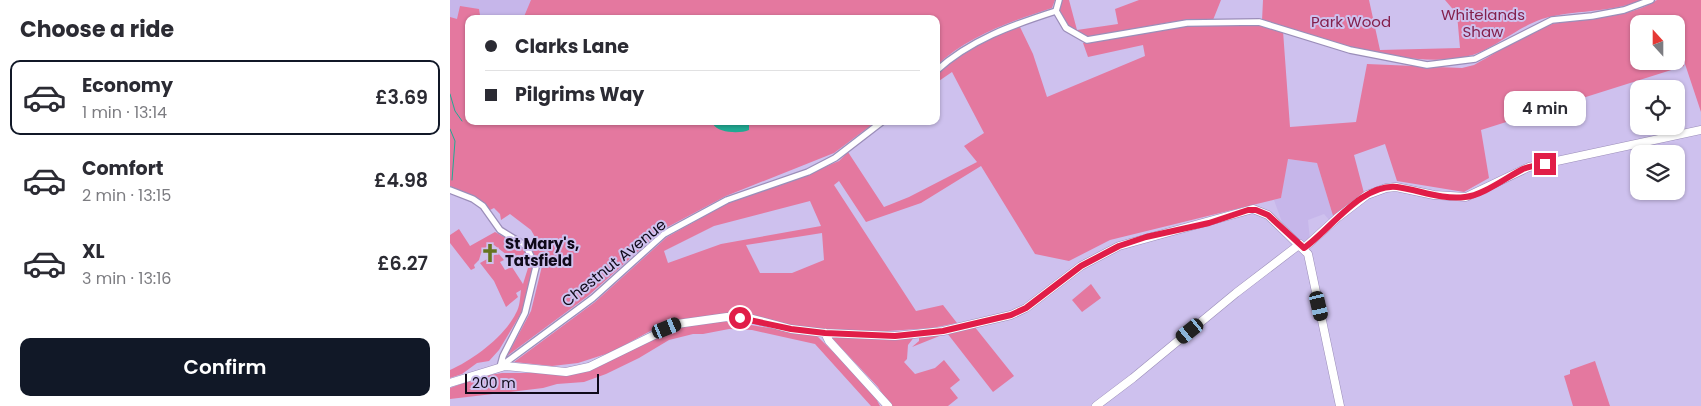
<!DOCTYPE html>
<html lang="en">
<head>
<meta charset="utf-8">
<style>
	body { margin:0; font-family:Poppins,sans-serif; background:#f7f7f7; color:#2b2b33; height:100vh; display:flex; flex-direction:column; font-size:19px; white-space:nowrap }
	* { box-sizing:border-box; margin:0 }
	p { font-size:16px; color:#7c7c81 }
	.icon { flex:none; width:28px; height:28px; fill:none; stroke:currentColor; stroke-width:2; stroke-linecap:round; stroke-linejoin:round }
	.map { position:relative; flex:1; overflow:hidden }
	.panel { display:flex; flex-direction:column; background:#fff; width:450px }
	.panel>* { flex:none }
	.banner { position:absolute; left:15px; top:15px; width:475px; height:110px; border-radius:10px; box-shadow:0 1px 4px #0004; display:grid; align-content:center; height:110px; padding:0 20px; background:#fff }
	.needle { width:32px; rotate:339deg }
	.tools { position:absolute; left:1180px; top:15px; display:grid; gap:10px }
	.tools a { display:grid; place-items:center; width:55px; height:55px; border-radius:10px; background:#fff; box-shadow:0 1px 4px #0004; font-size:25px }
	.scale { position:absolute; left:15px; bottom:12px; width:134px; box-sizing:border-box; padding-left:5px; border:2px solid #0f0919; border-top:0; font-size:14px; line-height:18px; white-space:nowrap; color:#0f0919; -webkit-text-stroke:4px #cec1ee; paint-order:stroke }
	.end { position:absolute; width:22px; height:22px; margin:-11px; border:6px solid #e11d48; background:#fff; box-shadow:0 0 0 2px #fff }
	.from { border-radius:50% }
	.bubble { position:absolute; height:35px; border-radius:10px; background:#fff; box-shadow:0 1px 4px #0004; font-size:16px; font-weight:600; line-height:35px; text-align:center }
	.car { position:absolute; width:15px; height:30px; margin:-15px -8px; border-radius:6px; box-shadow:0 0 4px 1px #0007; background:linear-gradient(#222 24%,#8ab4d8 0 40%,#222 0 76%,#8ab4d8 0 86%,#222 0) }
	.banner b { display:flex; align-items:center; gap:18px; height:48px; font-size:19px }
	.banner b+b { border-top:1px solid #e1e1e2 }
	.banner i { width:12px; height:12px; background:#2b2b33 }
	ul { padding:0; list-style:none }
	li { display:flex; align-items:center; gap:15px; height:75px; margin:0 10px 8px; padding:0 10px; border:2px solid transparent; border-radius:10px }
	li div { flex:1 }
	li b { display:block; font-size:19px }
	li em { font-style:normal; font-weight:600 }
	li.selected { border-color:#111827 }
	li>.icon { width:45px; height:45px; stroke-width:1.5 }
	h2 { padding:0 20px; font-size:22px; line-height:60px }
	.action { display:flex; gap:10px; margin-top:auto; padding:10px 20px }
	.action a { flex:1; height:58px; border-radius:10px; background:#111827; color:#fff; font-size:20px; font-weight:600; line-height:58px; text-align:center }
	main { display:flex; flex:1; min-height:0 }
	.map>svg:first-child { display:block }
</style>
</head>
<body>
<main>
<section class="panel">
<h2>Choose a ride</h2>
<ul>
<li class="selected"><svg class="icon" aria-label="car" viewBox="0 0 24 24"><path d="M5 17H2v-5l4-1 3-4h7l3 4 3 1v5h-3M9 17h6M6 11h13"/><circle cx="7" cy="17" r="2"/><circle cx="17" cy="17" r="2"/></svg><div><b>Economy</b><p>1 min · 13:14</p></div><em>£3.69</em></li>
<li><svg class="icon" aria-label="car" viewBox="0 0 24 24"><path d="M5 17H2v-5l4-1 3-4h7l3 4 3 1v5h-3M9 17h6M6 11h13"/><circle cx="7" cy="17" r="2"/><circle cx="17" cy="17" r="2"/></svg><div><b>Comfort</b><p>2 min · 13:15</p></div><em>£4.98</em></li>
<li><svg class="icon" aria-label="car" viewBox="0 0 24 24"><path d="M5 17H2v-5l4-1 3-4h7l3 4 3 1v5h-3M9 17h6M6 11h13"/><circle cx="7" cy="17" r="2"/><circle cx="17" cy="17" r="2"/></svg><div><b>XL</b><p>3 min · 13:16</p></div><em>£6.27</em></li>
</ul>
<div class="action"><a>Confirm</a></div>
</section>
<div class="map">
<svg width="1251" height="406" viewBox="0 0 1251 406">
	<rect width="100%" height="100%" fill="#cec1ee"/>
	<path fill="#c6b6ea" d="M0,0H82L74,19H26L29,15L8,20L0,18Z
		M837,159L867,163L884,219L881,222L874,214L858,220L860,241L854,243L848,240L832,222L824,200L831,198Z"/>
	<path fill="#e4789f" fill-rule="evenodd" d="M81,0H605L602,8C562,21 518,36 486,66V19H73Z
		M611,0H619L627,30L668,24L665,9L689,0H771L763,20L721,22L638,37L619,27L608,11Z
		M813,0H919L930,50L1010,48L1007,14L995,0H1193C1157,14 1125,9 1092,19C1069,27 1050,44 1028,53C971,75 870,37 812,21Z
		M1207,0H1251V112L1233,58L1234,66L1031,130L1039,178L1014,192L947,181L935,144L904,155L914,193L884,219L867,163L838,159L831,198L660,240L619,261L585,254L531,166L471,203L416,222L389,181L384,185L466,311L493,305L507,323L482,328L423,332L370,330L279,314L227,321L204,329L162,352L128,363L102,366L64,362L145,302L217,237L278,203L334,184L389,161L398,152L434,207L459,197L527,162L514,146L534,133L502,72L486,83V75C509,53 538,35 569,25L570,27L583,54L597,97L695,56L693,45L638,57L633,43L746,24L806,23L833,31L840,127L906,122L917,64L1012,68L1024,65C1047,53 1082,28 1106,23C1139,17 1177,19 1207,0ZM1189,24H1226V61H1189ZM360,201L371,226L271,244L218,263L214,251L264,226ZM372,233L374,260L342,273H310L296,245Z
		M10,6L29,9L30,15L27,19H19V121H427L384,153L276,196L212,230L138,296L57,356L81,311L92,266L76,243L85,237L81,230L60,214L51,220L50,214L44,208L40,210L32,202L0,186V17L7,19Z
		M9,229L20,246L45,232L73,247L83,266L73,310L49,350L39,361L27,363L12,374L0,378V370C23,360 55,336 66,313C70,307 70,297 71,290L66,293L68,297L56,307L44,281L30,263L48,253L54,260L50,262L55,270L62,267L73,284L78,268L76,255L61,258L44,245L36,247L35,250L31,253L29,260L24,265L25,268L21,270L0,243V235Z
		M641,284L651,298L632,312L622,300Z
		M277,321L367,336L421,389L430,406H421L365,344L302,330L279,329L253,334H243L219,340L189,358L156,374L134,382L107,384L93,388L0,399V388L33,376L52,373H102L140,369L225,328Z
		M524,326L564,376L543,392L497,333L462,347L469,341V336Z
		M379,335L465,336L458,345L457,359L454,362L465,374L485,368L494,360L510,380L500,388L508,398L498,406H440L428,387Z
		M1145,361L1160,406H1123L1114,376L1120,374V370Z"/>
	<path fill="#21aa93" d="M264,121H299V130C290,134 268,133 263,124Z"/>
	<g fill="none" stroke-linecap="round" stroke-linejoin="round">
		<path stroke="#21aa93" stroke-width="1" d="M0,94L5,111L12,121
			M0,129L5,141L2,180"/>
		<g stroke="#9b8eb9" stroke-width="8">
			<path id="street" d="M606,11L616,28L637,40L737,23L809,22L900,50L977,65L1025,59L1102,20L1142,16L1174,10L1201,0
				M606,11L609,0
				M486,71C520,40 562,25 606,11
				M0,190L23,199L33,206L50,230L76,246L86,267L75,313L53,356L50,367
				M51,366L143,298L214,234L277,200L358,172L385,158L433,121"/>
		</g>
		<g stroke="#9b8eb9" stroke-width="9">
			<path id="secondary" d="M854,248L887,218L917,195L936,188L946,187L984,195L1016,197L1079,167L1251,130
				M375,333L379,341L438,406
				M0,383L55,366L116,372L139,367L227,324L277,317L303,319L341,329L375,333L445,336L493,331L561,315L576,308L631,266L669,246L803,209L818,215L858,254L890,406
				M646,406L683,378L786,293L850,244"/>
		</g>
		<use href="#street" stroke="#fff" stroke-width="5.5"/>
		<use href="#secondary" stroke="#fff" stroke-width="8"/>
	</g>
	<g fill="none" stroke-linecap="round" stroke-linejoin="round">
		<path stroke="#e11d48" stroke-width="6" d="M290,318L341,329L375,333L445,336L493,331L561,315L576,308L631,266L669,246L696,237L759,223L798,210H806L818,215L854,248C880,230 912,183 947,187C969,190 992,200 1015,197C1032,196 1057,177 1073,169C1080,166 1088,165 1095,164"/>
	</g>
	<defs>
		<g id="church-bare" transform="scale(1.5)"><path d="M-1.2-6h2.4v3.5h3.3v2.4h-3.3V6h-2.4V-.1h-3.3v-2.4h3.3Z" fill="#667420" stroke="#cec1ee" stroke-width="2.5" paint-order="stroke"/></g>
	</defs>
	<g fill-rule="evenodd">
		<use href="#church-bare" x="40" y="253"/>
	</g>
	<g text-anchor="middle" stroke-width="4" stroke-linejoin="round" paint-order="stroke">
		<g font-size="15" fill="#83204c" stroke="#cec1ee">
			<text x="1033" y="20">Whitelands<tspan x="1033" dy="17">Shaw</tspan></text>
			<text x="901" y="27">Park Wood</text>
		</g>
		<g font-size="15" font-weight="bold" fill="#0f0919" stroke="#cec1ee" text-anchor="start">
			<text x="55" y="249">St Mary's,<tspan x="55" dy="17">Tatsfield</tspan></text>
		</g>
		<g font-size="15" fill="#0f0919" stroke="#cec1ee">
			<text transform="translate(164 263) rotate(-39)" y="5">Chestnut Avenue</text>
		</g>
	</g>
</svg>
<div class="tools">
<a><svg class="needle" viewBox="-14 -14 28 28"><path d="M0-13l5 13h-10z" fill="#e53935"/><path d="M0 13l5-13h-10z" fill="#7c7c81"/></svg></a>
<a><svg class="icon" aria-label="locate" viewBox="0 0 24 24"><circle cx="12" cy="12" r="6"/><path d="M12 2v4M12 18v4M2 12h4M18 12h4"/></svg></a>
<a><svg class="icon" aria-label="layers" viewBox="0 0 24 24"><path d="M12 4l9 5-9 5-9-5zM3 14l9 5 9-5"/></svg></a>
</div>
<div class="scale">200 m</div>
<i class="end from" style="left:290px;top:318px"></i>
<i class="end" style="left:1095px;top:164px"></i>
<div class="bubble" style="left:1054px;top:91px;width:82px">4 min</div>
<i class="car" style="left:869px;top:306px;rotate:167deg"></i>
<i class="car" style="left:217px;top:328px;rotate:68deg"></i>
<i class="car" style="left:740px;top:331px;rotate:231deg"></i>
<div class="banner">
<b><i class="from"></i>Clarks Lane</b>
<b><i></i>Pilgrims Way</b>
</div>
</div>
</main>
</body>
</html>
